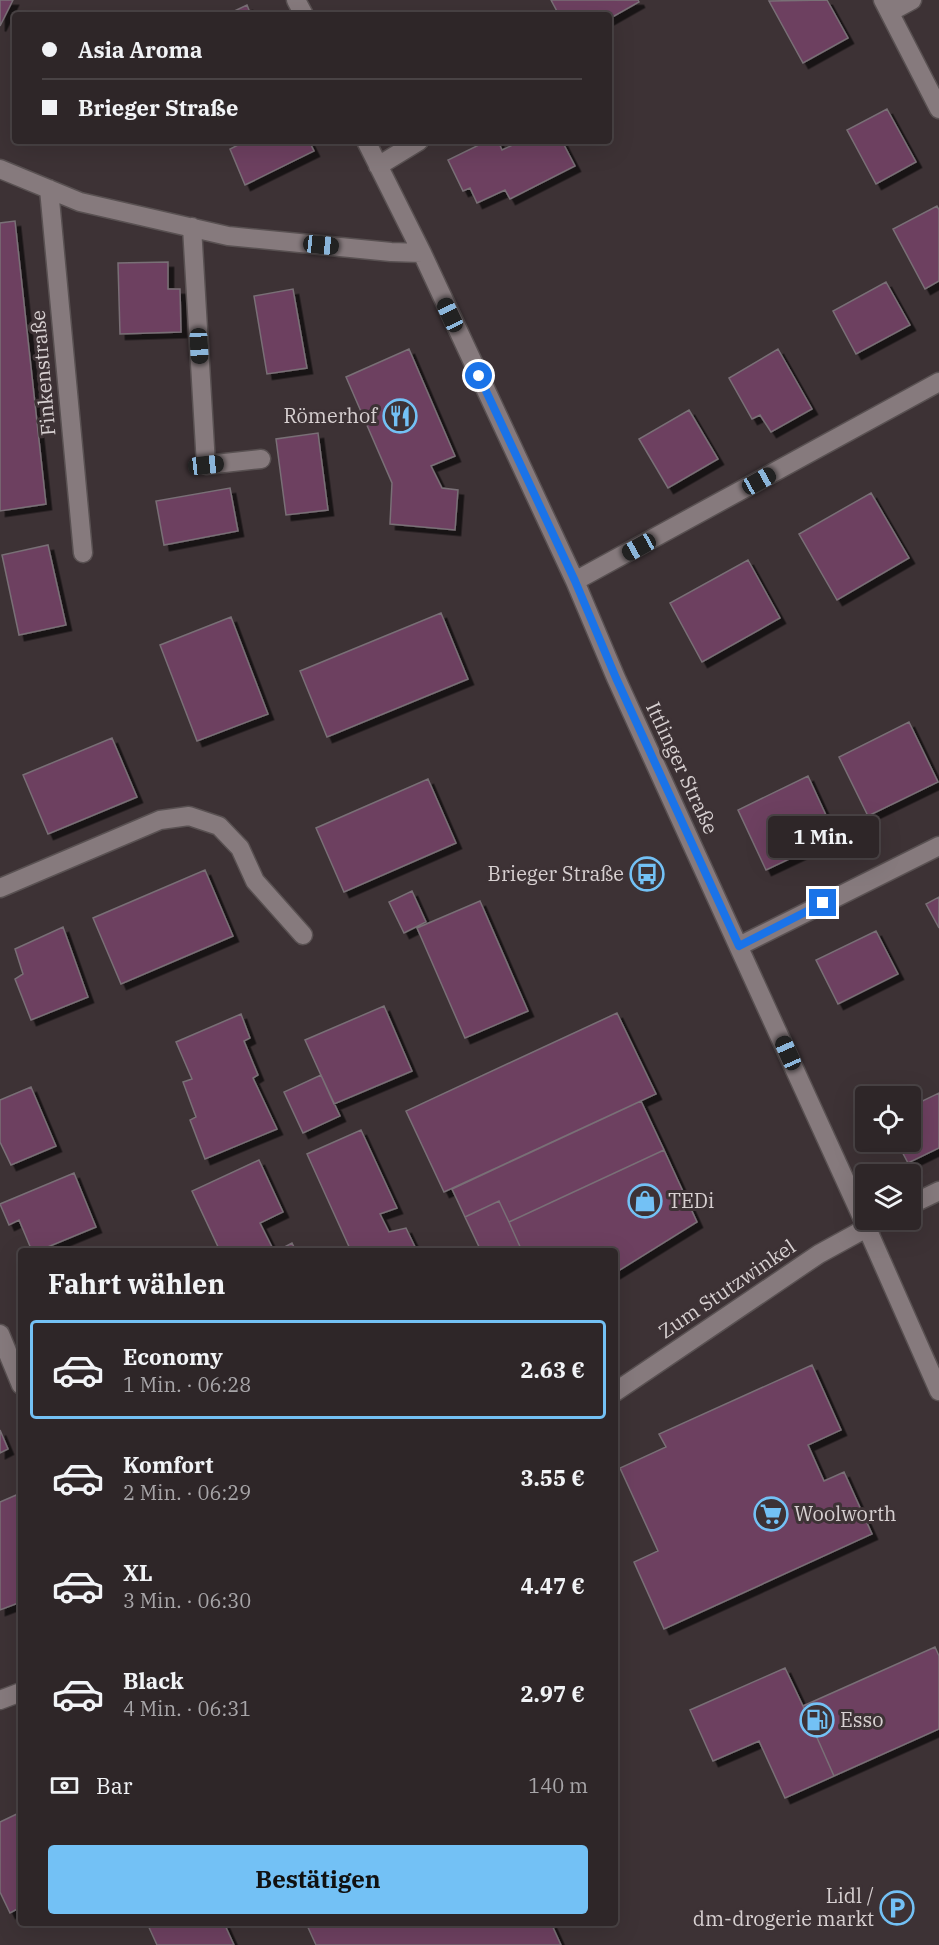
<!DOCTYPE html>
<html lang="de">
<head>
<meta charset="utf-8">
<style>
	body { margin:0; font-family:"IBM Plex Serif",serif; background:#3a3234; color:#f1f3f6; height:100vh; display:flex; flex-direction:column; font-size:22px; white-space:nowrap }
	* { box-sizing:border-box; margin:0 }
	p { font-size:20px; color:#a7a5a8 }
	.icon { flex:none; width:33px; height:33px; fill:none; stroke:currentColor; stroke-width:2; stroke-linecap:round; stroke-linejoin:round }
	.map { position:relative; flex:1; overflow:hidden }
	.panel { position:absolute; left:18px; top:1248px; width:600px; height:678px; display:flex; flex-direction:column; background:#2e2628; border-radius:6px; box-shadow:0 6px 24px #0002,0 0 0 2px #494345 }
	.panel>* { flex:none }
	.banner { position:absolute; left:12px; top:12px; width:600px; height:132px; border-radius:6px; box-shadow:0 6px 24px #0002,0 0 0 2px #494345; display:grid; align-content:center; height:132px; padding:0 30px; background:#2e2628 }
	.controls { position:absolute; left:855px; top:1086px; display:grid; gap:12px }
	.controls a { display:grid; place-items:center; width:66px; height:66px; border-radius:6px; background:#2e2628; box-shadow:0 6px 24px #0002,0 0 0 2px #494345; font-size:30px }
	.end { position:absolute; width:27px; height:27px; margin:-14px; border:8px solid #1a73e8; background:#fff; box-shadow:0 0 0 3px #fff }
	.from { border-radius:50% }
	.bubble { position:absolute; height:42px; border-radius:6px; background:#2e2628; box-shadow:0 6px 24px #0002,0 0 0 2px #494345; font-size:20px; font-weight:700; line-height:42px; text-align:center }
	.car { position:absolute; width:18px; height:36px; margin:-18px -9px; border-radius:8px; box-shadow:0 0 4px 2px #0007; background:linear-gradient(#222 24%,#8ab4d8 0 40%,#222 0 76%,#8ab4d8 0 86%,#222 0) }
	.banner b { display:flex; align-items:center; gap:21px; height:57px; font-size:22px }
	.banner b+b { border-top:2px solid #494345 }
	.banner i { width:15px; height:15px; background:#f1f3f6 }
	ul { padding:0; list-style:none }
	li { display:flex; align-items:center; gap:18px; height:99px; margin:0 12px 9px; padding:0 18px; border:3px solid transparent; border-radius:6px }
	li div { flex:1 }
	li b { display:block; font-size:22px }
	li em { font-style:normal; font-weight:700 }
	li.on { border-color:#73c1f5 }
	li>.icon { width:54px; height:54px; stroke-width:1.5 }
	h2 { padding:0 30px; font-size:27px; line-height:72px }
	.pay { display:flex; align-items:center; gap:15px; height:66px; padding:0 30px; font-size:22px }
	.pay p { margin-inline-start:auto }
	.action { display:flex; gap:12px; margin-top:auto; padding:12px 30px }
	.action a { flex:1; height:69px; border-radius:6px; background:#73c1f5; color:#111; font-size:24px; font-weight:700; line-height:69px; text-align:center }
	.map>svg:first-child { display:block }
</style>
</head>
<body>
<div class="map">
<svg width="939" height="1945" viewBox="0 0 939 1945">
	<defs>
		<filter id="shadow"><feDropShadow dx="5.5" dy="5.5" stdDeviation="0" flood-color="#0009"/></filter>
	</defs>
	<rect width="100%" height="100%" fill="#3d3235"/>
	<path fill="#6d4061" stroke="#796f76" stroke-width="1.5" filter="url(#shadow)" d="M0,0H13L0,26Z
		M551,0H638L639,2L609,19V15H559Z
		M827,0L848,38L803,63L769,1Z
		M247,5L251,15H226Z
		M887,109L916,162L876,184L847,130Z
		M246,141H309L314,151L245,185L230,149Z
		M487,141H498L502,150L521,141H562L575,166L510,199L505,190L477,203L470,188L463,191L448,160Z
		M937,206L939,210V281L925,289L893,229Z
		M15,221L46,504L0,511V223Z
		M168,262V289H180L181,332L120,334L118,263Z
		M886,282L910,325L856,354L833,311Z
		M293,289L307,368L267,374L254,296Z
		M409,349L455,456L431,466L442,488L458,490L455,530L390,524L392,483L346,377Z
		M778,349L812,409L771,432L760,415L752,419L729,378Z
		M689,410L718,459L668,488L639,439Z
		M318,433L328,510L286,515L276,439Z
		M230,488L238,531L164,545L156,501Z
		M871,493L909,558L837,600L799,534Z
		M48,545L66,625L19,635L2,555Z
		M748,560L780,618L702,662L670,603Z
		M441,613L468,679L327,737L300,671Z
		M231,617L268,714L197,741L160,645Z
		M909,722L938,782L868,816L839,757Z
		M112,738L137,797L48,834L23,775Z
		M808,776L836,837L766,870L738,810Z
		M428,779L456,843L344,892L316,828Z
		M205,870L233,936L121,984L93,918Z
		M412,891L426,922L404,933L389,902Z
		M939,897V928L926,904Z
		M480,901L528,1011L465,1038L417,928Z
		M63,927L88,997L31,1020L15,979L23,974L15,949Z
		M876,931L898,974L838,1004L816,960Z
		M384,1006L412,1071L334,1104L305,1040Z
		M617,1013L656,1094L444,1192L406,1111Z
		M241,1014L250,1038L244,1041L258,1075L253,1078L277,1129L205,1159L190,1120L196,1117L183,1082L192,1079L176,1042Z
		M321,1075L340,1116L303,1133L284,1092Z
		M31,1087L56,1146L11,1165L0,1142V1100Z
		M939,1093V1148L908,1163L897,1142H910V1107Z
		M641,1101L664,1150L509,1222L499,1201L465,1217L452,1189Z
		M361,1130L397,1208L380,1214L389,1232L406,1228L417,1251H351L307,1154Z
		M664,1150L697,1222L615,1273V1251H522L509,1222Z
		M259,1160L283,1212L260,1223L274,1251H220L192,1191Z
		M74,1173L96,1227L38,1251H32L19,1220L9,1225L0,1204Z
		M499,1201L509,1222L522,1251H481L465,1217Z
		M292,1243L296,1251H277Z
		M812,1365L841,1430L808,1445L824,1481L844,1472L872,1534L664,1629L634,1562L658,1551L620,1468L666,1447L659,1434Z
		M0,1430L8,1449L0,1453Z
		M21,1493V1602L0,1610V1502Z
		M935,1647L939,1656V1729L785,1798L759,1741L713,1761L690,1710L785,1668L803,1706Z
		M935,1647L939,1656V1729L834,1776L803,1706Z
		M21,1812V1907L10,1913L0,1892V1822Z
		M147,1923H224L234,1945H157Z
		M306,1923H551L561,1945H316Z"/>
	<g fill="none" stroke-linecap="round" stroke-linejoin="round">
		<g stroke="#595152" stroke-width="21">
			<path id="minor" d="M296,0L304,15
				M883,0L939,109
				M890,12L912,0
				M366,141L422,253L575,581L616,678L866,1226L939,1391
				M378,166L419,141
				M0,169L80,202L228,236L391,252L422,253
				M49,189L83,553
				M192,227L206,465L261,459
				M575,581L939,382
				M0,888L160,820L189,816L219,826L240,848L255,881L303,935
				M739,946L939,846
				M910,1205L939,1191
				M0,1334L21,1385
				M615,1392L819,1254L881,1220
				M0,1700L21,1692"/>
		</g>
		<use href="#minor" stroke="#867a7d" stroke-width="18"/>
	</g>
	<g fill="none" stroke-linecap="round" stroke-linejoin="round">
		<path stroke="#1a73e8" stroke-width="8" d="M479,376L575,581L616,678L739,946L823,903"/>
	</g>
	<defs>
		<g id="restaurant-ring" transform="scale(1.725)"><circle r="9.5" fill="#3d3235" stroke="#73c1f5" stroke-width="1.5"/><path d="M-5-6h1v4h1v-4h1v4h1v-4h1v5L-1.5 .5V6h-2V.5L-5-1ZM5-6V6H3V1.5H1.5Q1.5-4 5-6Z" fill="#73c1f5"/></g>
		<g id="bus-ring" transform="scale(1.725)"><circle r="9.5" fill="#3d3235" stroke="#73c1f5" stroke-width="1.5"/><path d="M-5-6H5V4H4V6H2V4H-2V6H-4V4H-5ZM-3.5-4V0h7V-4ZM-3.5 1.2v1.5H-2V1.2ZM2 1.2v1.5H3.5V1.2Z" fill="#73c1f5"/></g>
		<g id="shop-ring" transform="scale(1.725)"><circle r="9.5" fill="#3d3235" stroke="#73c1f5" stroke-width="1.5"/><path d="M-5-2.5h2.3a2.7 3.5 0 0 1 5.4 0H5L5.5 6h-11ZM-1.5-2.5h3a1.5 2.3 0 0 0-3 0Z" fill="#73c1f5"/></g>
		<g id="supermarket-ring" transform="scale(1.725)"><circle r="9.5" fill="#3d3235" stroke="#73c1f5" stroke-width="1.5"/><path d="M-6-5.5h2.5l.6 2H6L4.5 2H-2.5L-4.4-4H-6ZM-1.5 3.2a1.3 1.3 0 1 0 .1 0ZM3 3.2a1.3 1.3 0 1 0 .1 0Z" fill="#73c1f5"/></g>
		<g id="fuel-ring" transform="scale(1.725)"><circle r="9.5" fill="#3d3235" stroke="#73c1f5" stroke-width="1.5"/><path d="M-5.5-6h7V0h2V4h1.3V-2.5L3-4.5l.8-.8L6-3V5H2.5V1h-1V6h-7ZM-4.2-4.7v3.2H.2V-4.7Z" fill="#73c1f5"/></g>
		<g id="parking-ring" transform="scale(1.725)"><circle r="9.5" fill="#3d3235" stroke="#73c1f5" stroke-width="1.5"/><path d="M-3.5-5.5H1a3.5 3.5 0 0 1 0 7H-1V5.5H-3.5ZM-1-3.4V-.6H.8a1.4 1.4 0 0 0 0-2.8Z" fill="#73c1f5"/></g>
	</defs>
	<g fill-rule="evenodd">
		<use href="#restaurant-ring" x="400" y="416"/>
		<use href="#bus-ring" x="647" y="874"/>
		<use href="#shop-ring" x="645" y="1201"/>
		<use href="#supermarket-ring" x="771" y="1514"/>
		<use href="#fuel-ring" x="817" y="1720"/>
		<use href="#parking-ring" x="897" y="1908"/>
	</g>
	<g text-anchor="middle" stroke-width="6" stroke-linejoin="round" paint-order="stroke">
		<g font-size="20" fill="#d7d0d1" stroke="#3d3235">
			<text transform="translate(43 373) rotate(-95)" y="7">Finkenstraße</text>
			<text transform="translate(682 768) rotate(65)" y="7">Ittlinger Straße</text>
			<text transform="translate(727 1289) rotate(-34)" y="7">Zum Stutzwinkel</text>
		</g>
		<g font-size="20" fill="#d7d0d1" stroke="#3d3235" text-anchor="end">
			<text x="377" y="423">Römerhof</text>
			<text x="624" y="881">Brieger Straße</text>
			<text x="668" y="1208" text-anchor="start">TEDi</text>
			<text x="794" y="1521" text-anchor="start">Woolworth</text>
			<text x="840" y="1727" text-anchor="start">Esso</text>
			<text x="874" y="1903">Lidl /<tspan x="874" dy="23">dm-drogerie markt</tspan></text>
		</g>
	</g>
</svg>
<div class="controls">
<a><svg class="icon" aria-label="locate" viewBox="0 0 24 24"><circle cx="12" cy="12" r="6"/><path d="M12 2v4M12 18v4M2 12h4M18 12h4"/></svg></a>
<a><svg class="icon" aria-label="layers" viewBox="0 0 24 24"><path d="M12 4l9 5-9 5-9-5zM3 14l9 5 9-5"/></svg></a>
</div>
<i class="end from" style="left:479px;top:376px"></i>
<i class="end" style="left:823px;top:903px"></i>
<div class="bubble" style="left:768px;top:816px;width:111px">1 Min.</div>
<i class="car" style="left:321px;top:245px;rotate:96deg"></i>
<i class="car" style="left:450px;top:315px;rotate:335deg"></i>
<i class="car" style="left:199px;top:346px;rotate:177deg"></i>
<i class="car" style="left:206px;top:465px;rotate:84deg"></i>
<i class="car" style="left:759px;top:481px;rotate:61deg"></i>
<i class="car" style="left:639px;top:547px;rotate:241deg"></i>
<i class="car" style="left:788px;top:1053px;rotate:336deg"></i>
<div class="banner">
<b><i class="from"></i>Asia Aroma</b>
<b><i></i>Brieger Straße</b>
</div>
<section class="panel">
<h2>Fahrt wählen</h2>
<ul>
<li class="on"><svg class="icon" aria-label="car" viewBox="0 0 24 24"><path d="M5 17H2v-5l4-1 3-4h7l3 4 3 1v5h-3M9 17h6M6 11h13"/><circle cx="7" cy="17" r="2"/><circle cx="17" cy="17" r="2"/></svg><div><b>Economy</b><p>1 Min. · 06:28</p></div><em>2.63 €</em></li>
<li><svg class="icon" aria-label="car" viewBox="0 0 24 24"><path d="M5 17H2v-5l4-1 3-4h7l3 4 3 1v5h-3M9 17h6M6 11h13"/><circle cx="7" cy="17" r="2"/><circle cx="17" cy="17" r="2"/></svg><div><b>Komfort</b><p>2 Min. · 06:29</p></div><em>3.55 €</em></li>
<li><svg class="icon" aria-label="car" viewBox="0 0 24 24"><path d="M5 17H2v-5l4-1 3-4h7l3 4 3 1v5h-3M9 17h6M6 11h13"/><circle cx="7" cy="17" r="2"/><circle cx="17" cy="17" r="2"/></svg><div><b>XL</b><p>3 Min. · 06:30</p></div><em>4.47 €</em></li>
<li><svg class="icon" aria-label="car" viewBox="0 0 24 24"><path d="M5 17H2v-5l4-1 3-4h7l3 4 3 1v5h-3M9 17h6M6 11h13"/><circle cx="7" cy="17" r="2"/><circle cx="17" cy="17" r="2"/></svg><div><b>Black</b><p>4 Min. · 06:31</p></div><em>2.97 €</em></li>
</ul>
<div class="pay"><svg class="icon" aria-label="cash" viewBox="0 0 24 24"><path d="M3 7h18v10H3z"/><circle cx="12" cy="12" r="2"/></svg>Bar<p>140 m</p></div>
<div class="action"><a>Bestätigen</a></div>
</section>
</div>
</body>
</html>
